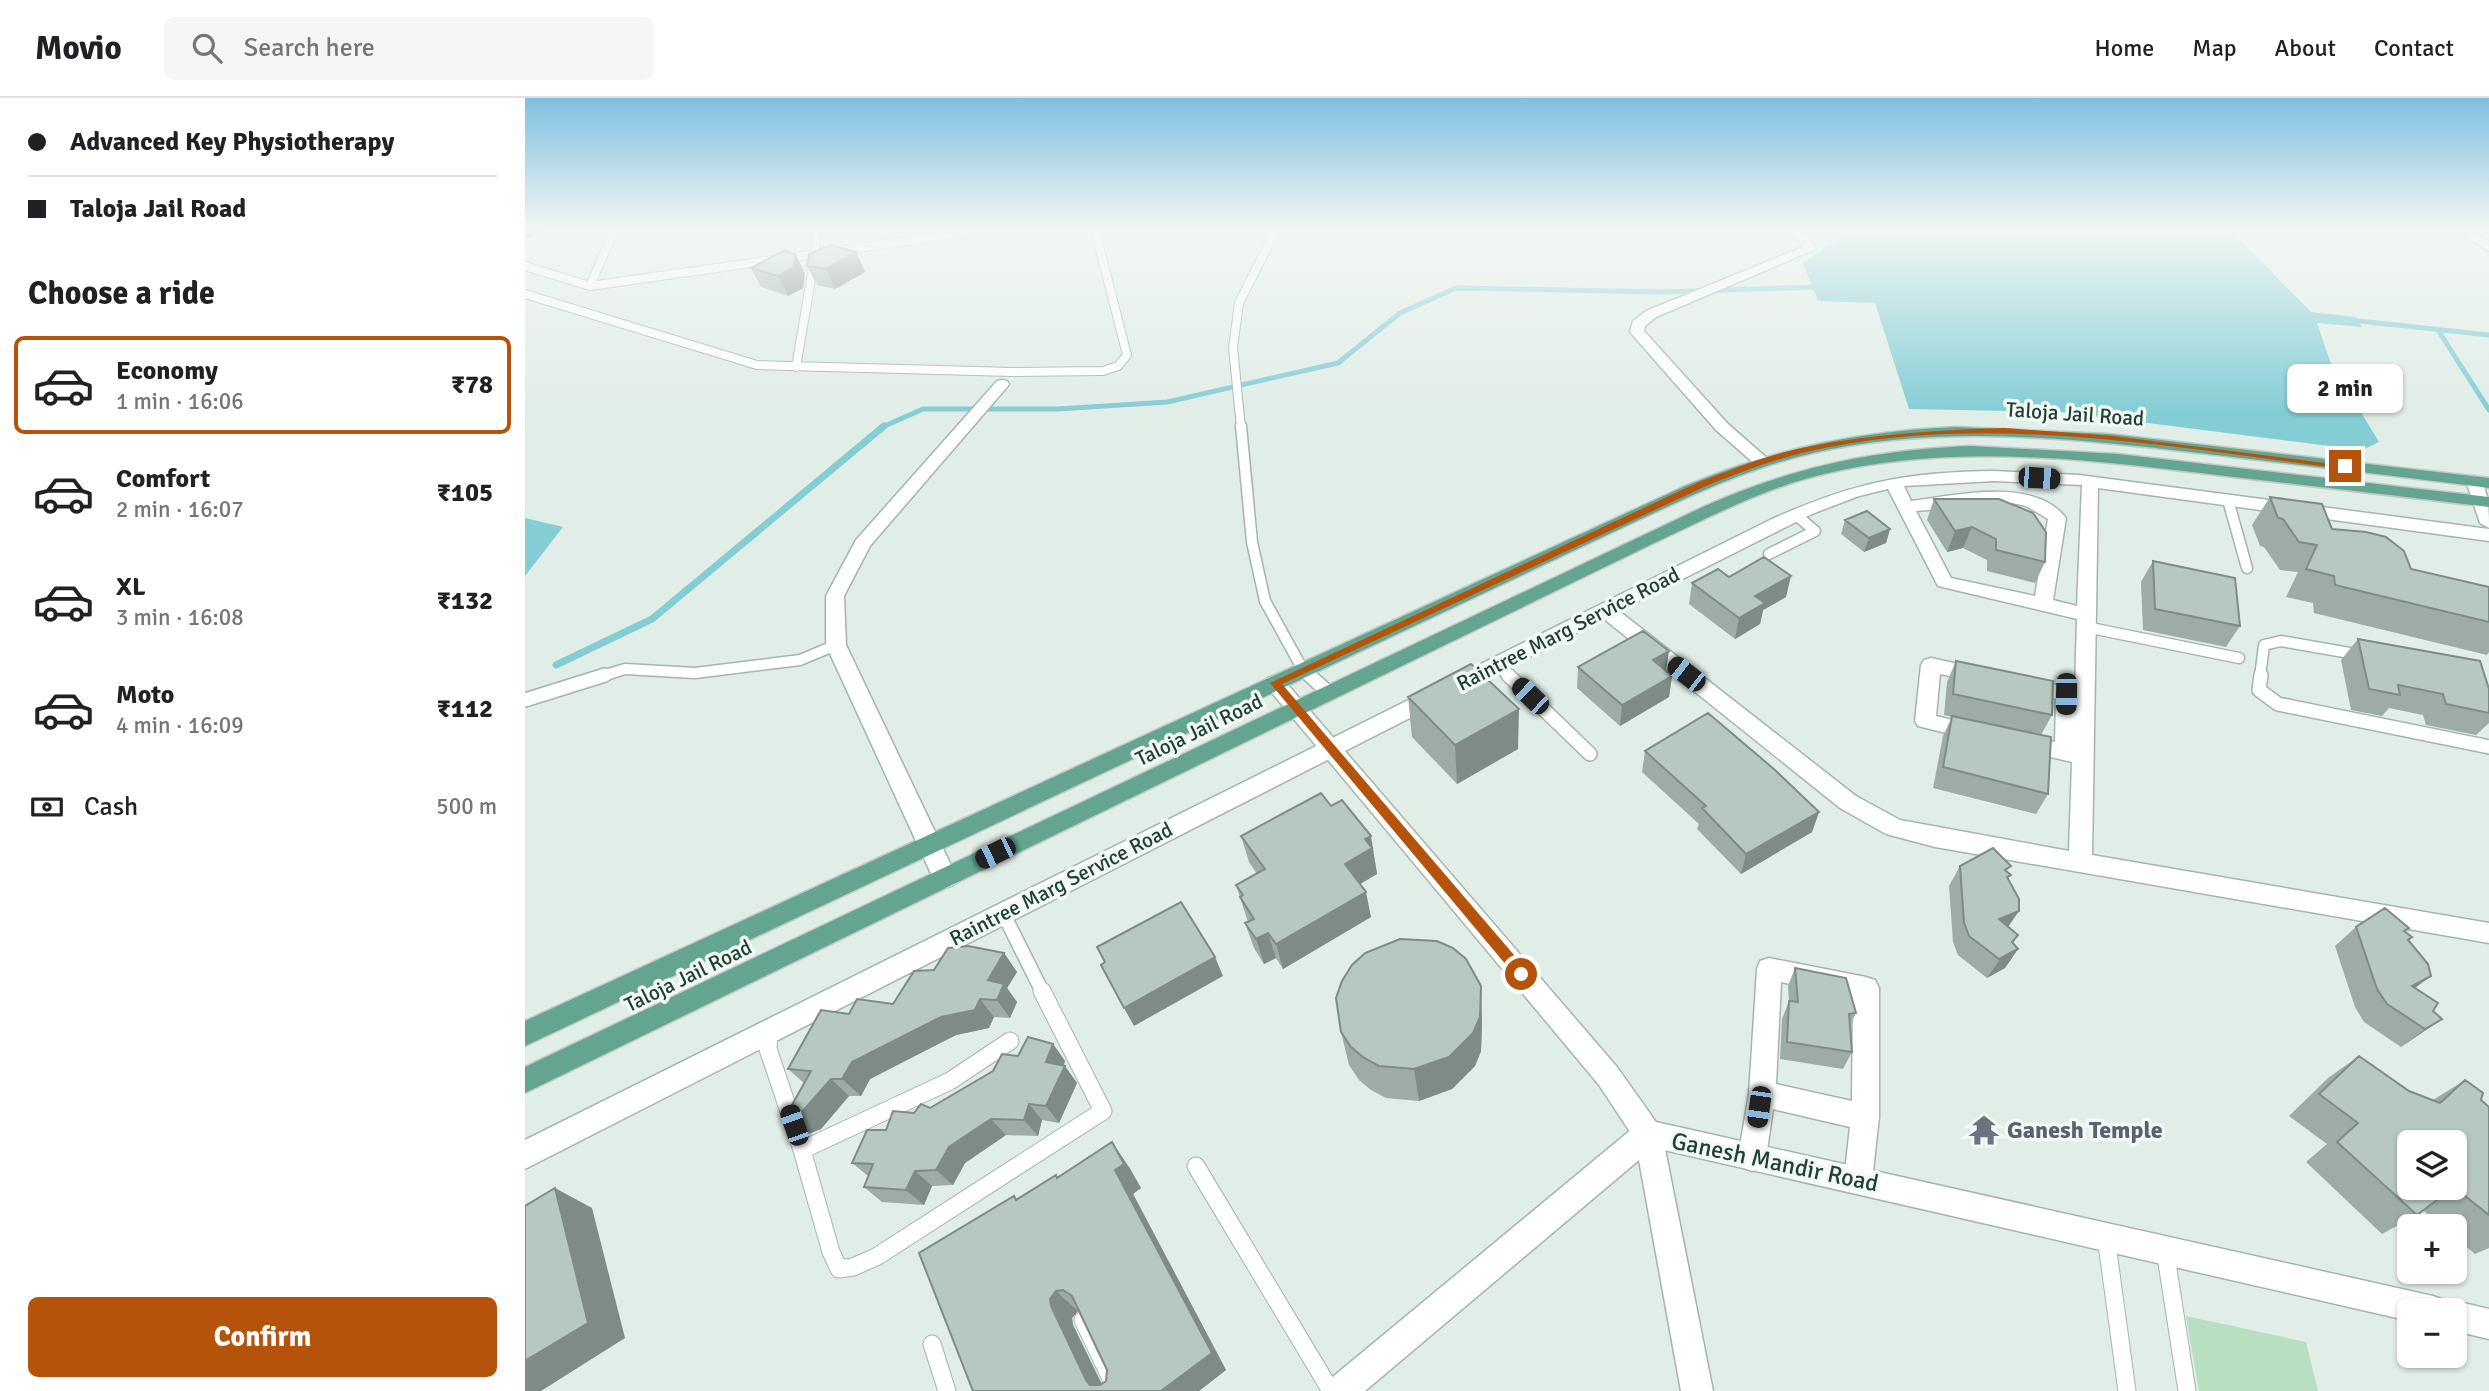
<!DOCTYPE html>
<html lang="en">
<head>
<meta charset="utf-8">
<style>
	body { margin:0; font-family:Signika,sans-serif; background:#f6f6f6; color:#202124; height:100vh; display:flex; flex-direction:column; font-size:26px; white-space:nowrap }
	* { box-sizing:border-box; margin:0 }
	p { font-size:23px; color:#757577 }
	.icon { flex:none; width:38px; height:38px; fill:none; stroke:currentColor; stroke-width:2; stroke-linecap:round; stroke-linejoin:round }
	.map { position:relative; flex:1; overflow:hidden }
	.panel { display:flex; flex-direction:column; background:#fff; width:525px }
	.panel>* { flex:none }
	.guide { display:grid; align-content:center; height:154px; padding:0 28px; background:#fff }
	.buttons { position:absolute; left:1872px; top:1032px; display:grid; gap:14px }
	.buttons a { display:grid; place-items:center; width:70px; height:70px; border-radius:10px; background:#fff; box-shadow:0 2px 5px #0004; font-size:35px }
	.end { position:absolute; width:32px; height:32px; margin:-16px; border:9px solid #b45309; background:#fff; box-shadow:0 0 0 4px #fff }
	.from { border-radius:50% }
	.bubble { position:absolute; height:49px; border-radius:10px; background:#fff; box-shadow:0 2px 5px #0004; font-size:23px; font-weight:700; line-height:49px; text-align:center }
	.car { position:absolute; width:21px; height:42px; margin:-21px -10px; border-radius:9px; box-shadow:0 0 5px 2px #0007; background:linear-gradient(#222 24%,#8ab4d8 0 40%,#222 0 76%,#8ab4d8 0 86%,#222 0) }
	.guide b { display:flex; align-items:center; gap:24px; height:66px; font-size:26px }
	.guide b+b { border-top:2px solid #e0e0e0 }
	.guide i { width:18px; height:18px; background:#202124 }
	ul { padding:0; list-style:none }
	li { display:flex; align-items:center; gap:21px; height:98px; margin:0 14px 10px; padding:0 14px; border:4px solid transparent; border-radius:10px }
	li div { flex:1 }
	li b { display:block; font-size:26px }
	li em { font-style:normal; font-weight:700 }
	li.selected { border-color:#b45309 }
	li>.icon { width:63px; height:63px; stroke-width:1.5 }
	h2 { padding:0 28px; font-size:32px; line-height:84px }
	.pay { display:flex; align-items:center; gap:18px; height:77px; padding:0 28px; font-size:26px }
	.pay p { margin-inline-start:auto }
	.primary-button { display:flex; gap:14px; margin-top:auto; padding:14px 28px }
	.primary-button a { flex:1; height:80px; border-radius:10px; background:#b45309; color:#fff; font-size:28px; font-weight:700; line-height:80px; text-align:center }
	header { display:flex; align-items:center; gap:42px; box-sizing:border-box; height:98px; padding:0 35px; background:#fff; border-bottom:2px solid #e0e0e0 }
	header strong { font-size:33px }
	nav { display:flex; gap:38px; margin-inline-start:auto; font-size:24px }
	.search { width:490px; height:63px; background:#f6f6f6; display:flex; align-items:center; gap:18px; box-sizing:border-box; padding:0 24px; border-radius:10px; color:#757577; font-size:26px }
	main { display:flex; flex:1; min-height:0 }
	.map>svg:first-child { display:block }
</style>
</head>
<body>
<header>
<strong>Movio</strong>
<div class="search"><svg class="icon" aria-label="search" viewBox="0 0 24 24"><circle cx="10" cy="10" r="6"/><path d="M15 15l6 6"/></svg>Search here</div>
<nav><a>Home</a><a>Map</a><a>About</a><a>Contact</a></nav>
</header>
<main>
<section class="panel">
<div class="guide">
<b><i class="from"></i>Advanced Key Physiotherapy</b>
<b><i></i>Taloja Jail Road</b>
</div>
<h2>Choose a ride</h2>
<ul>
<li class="selected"><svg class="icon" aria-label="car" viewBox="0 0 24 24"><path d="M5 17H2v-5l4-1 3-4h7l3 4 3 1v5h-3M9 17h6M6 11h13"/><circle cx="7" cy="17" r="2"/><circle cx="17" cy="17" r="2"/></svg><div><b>Economy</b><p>1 min · 16:06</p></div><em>₹78</em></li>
<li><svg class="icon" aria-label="car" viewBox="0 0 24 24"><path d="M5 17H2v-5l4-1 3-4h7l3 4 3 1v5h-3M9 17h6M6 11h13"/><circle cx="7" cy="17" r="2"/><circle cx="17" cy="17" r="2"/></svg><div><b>Comfort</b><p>2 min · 16:07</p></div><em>₹105</em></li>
<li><svg class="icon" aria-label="car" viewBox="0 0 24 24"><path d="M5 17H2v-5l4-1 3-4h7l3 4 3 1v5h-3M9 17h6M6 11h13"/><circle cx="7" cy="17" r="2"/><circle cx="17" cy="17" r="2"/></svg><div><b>XL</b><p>3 min · 16:08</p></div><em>₹132</em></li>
<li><svg class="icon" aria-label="car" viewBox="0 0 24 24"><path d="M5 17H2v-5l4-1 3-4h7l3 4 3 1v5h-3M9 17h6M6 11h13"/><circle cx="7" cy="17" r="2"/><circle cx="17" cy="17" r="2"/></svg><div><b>Moto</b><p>4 min · 16:09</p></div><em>₹112</em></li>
</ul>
<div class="pay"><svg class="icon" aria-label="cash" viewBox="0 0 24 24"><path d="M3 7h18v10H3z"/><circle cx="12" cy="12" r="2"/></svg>Cash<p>500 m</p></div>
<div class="primary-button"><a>Confirm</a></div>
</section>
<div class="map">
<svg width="1964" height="1293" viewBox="0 0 1964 1293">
	<rect width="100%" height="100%" fill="#e1ede7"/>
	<path fill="#b9dfc1" d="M1661,1218L1781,1244L1793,1293H1674Z"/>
	<path fill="#85cdd5" d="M1327,132H1705L1786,214L1831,219L1837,229L1792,225L1805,263L1854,344L1837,352L1536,314L1384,311L1350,205L1293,203L1278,165Z
		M0,420L38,429L0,478Z"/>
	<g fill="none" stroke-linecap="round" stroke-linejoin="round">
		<path stroke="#85cdd5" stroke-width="5" d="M1825,222L1964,237
			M1913,232L1964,312
			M355,330L398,311H533L642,304L813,265L875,215L931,190L1135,194L1296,189"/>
		<path stroke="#85cdd5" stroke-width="7" d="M31,567L127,521L359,328"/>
		<g stroke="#a3b5ae" stroke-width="10">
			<path id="service-far3" d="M0,168L65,188L459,132
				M65,188L89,132
				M0,196L232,267L487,274L578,273L593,268L602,257L570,132
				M271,269L290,158L291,132
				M716,330L708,249L714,205L751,132"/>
		</g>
		<g stroke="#a3b5ae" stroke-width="13">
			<path id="service-far2" d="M716,328L727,444L740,503L778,572L786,579
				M1703,402L1722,470
				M1244,456L1290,433L1271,417
				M1561,529L1714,560
				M972,567L985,579
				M74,579L100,571L170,575L275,562L311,547
				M1735,579L1739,547L1756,543L1836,557"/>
		</g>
		<g stroke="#a3b5ae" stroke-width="16">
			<path id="service-far1" d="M784,577L804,595
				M983,577L1065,656
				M1736,577L1734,592L1753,606L1964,649
				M0,602L80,577
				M478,815L518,895"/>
		</g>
		<g stroke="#a3b5ae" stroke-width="19">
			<path id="service" d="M244,935L243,951L277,1052L306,1154L314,1171L328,1169L351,1159L578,1013L517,893
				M277,1052L425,983L485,943
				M671,1068L806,1293
				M1581,1139L1602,1293
				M1640,1152L1662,1293
				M558,1222L592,1293
				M407,1246L422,1293"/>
		</g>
		<g stroke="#a3b5ae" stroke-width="3">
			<path id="minor" d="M1254,132C1272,132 1283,134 1291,151L1131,219L1120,228L1119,233L1203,326L1243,361L1245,364L1237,369L1231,367L1191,332L1105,234L1108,223L1121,213L1278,149L1275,143Z
				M477,282L482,283L484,286L482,289L345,448L319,498L321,547L432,780L428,787L420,790L412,787L408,780L301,547V498L331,442L472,283Z
				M1469,373L1554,377L1964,431V443L1573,390L1567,757L1964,825V845L1410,749L1361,736L1315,710L1079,521L0,1071V1042L1247,421C1328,385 1379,374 1469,373ZM1469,383L1557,387L1552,508L1528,502L1541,420C1509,378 1430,398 1386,403L1379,388ZM1363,391L1413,488L1552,521L1550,591L1499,580L1492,582L1489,587L1492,592L1531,601L1530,644L1498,637L1491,639L1488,645L1491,651L1547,664L1544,753L1375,722L1331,698L1094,513L1287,416L1334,398ZM1487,405L1501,408L1523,421L1510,498L1426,480L1391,413Z
				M1949,378C1964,383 1964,415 1964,430L1955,425L1941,383Z
				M1406,560L1461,572L1464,577L1461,582L1454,584L1415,576L1411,618L1456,629L1459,634L1456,639L1449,642L1393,628L1390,623L1396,567L1399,562Z
				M1244,860L1341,879L1350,882L1354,890V1019L1347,1082L1343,1092L1333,1096L1323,1092L1319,1082L1325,1029L1248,1011L1241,1059L1237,1069L1227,1073L1217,1069L1213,1059L1224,996L1232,871L1235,863ZM1256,884L1328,899L1327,1003L1251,986Z
				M1123,1022L1133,1026L1137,1036L1188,1293H1156L1114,1062L840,1293H799L804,1282L1113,1026Z"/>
		</g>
		<g stroke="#a3b5ae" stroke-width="3">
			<path id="tertiary" d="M1929,132H1944L1964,144V153Z
				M750,578L757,580L1092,969L1131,1024L1908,1198L1919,1202L1921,1207L1930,1203L1964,1211V1241L1930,1233V1213H1885V1223L1113,1046L1074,987L743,590L740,585L743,580Z"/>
		</g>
		<g stroke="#c1c9c6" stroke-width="3">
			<path id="primary" d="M1431,329L1584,336L1964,380V390C1873,378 1782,368 1691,357C1554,341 1415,324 1280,357C1218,372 1161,400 1103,427L0,948V923L1158,389C1247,351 1335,333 1431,329Z
				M1445,348L1593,356L1964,399V409C1876,398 1788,388 1700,378C1567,362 1431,344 1299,376C1239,390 1183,420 1127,446L0,995V969L1180,408C1268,369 1349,352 1445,348Z"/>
		</g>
		<use href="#service-far3" stroke="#fff" stroke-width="8"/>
		<use href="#service-far2" stroke="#fff" stroke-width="10"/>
		<use href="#service-far1" stroke="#fff" stroke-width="13"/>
		<use href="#service" stroke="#fff" stroke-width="17"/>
		<use href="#minor" fill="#fff" fill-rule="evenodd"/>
		<use href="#tertiary" fill="#fff" fill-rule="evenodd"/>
		<use href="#primary" fill="#63a591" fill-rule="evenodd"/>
	</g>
	<path fill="#9daca5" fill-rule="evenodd" d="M331,154L340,174L310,191L292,187L282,168Z
		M226,170L280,176L278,190L263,198L236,189Z
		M1745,399L1886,471L1964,489V554L1962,557L1789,515L1788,505L1761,499L1773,474L1755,472L1739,449L1735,448L1727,427Z
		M1409,401L1520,464L1510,485L1462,473V462L1438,450L1422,454L1402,422Z
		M1320,422L1365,431L1361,445L1339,454L1316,436Z
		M1628,463L1715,528L1701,549L1618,532L1616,484Z
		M1204,479L1261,499L1238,512L1235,526L1210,541L1164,506L1167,485Z
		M1833,541L1964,591V625L1951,637L1901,627L1898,617L1864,610L1857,618L1826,612L1816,562Z
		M1431,563L1527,617L1516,637L1523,696L1511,716L1408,690L1418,638L1427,619L1419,617L1422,584Z
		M1053,569L1141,573L1147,578L1144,599L1095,628L1052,590Z
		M883,599L993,651L932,686L887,639Z
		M1120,653L1294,714L1287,734L1216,776L1172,731L1174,726L1117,674Z
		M716,738L851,764H850L852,776L835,786L846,819L758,871L751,860L739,866L729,850L720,825L723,824L711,787L732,776L724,764Z
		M1435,768L1482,774L1486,777L1483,781V829L1488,846L1493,851L1480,870L1462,880L1433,857L1428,844L1424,788Z
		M1831,829L1879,834L1883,842L1890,890L1908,913L1917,921L1876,949L1839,924L1830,909L1810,848Z
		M479,855L492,874L482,890L492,904L485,920L469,919L464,930L431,937L345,981L336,998H324L296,1031L283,1036L263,1020L279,985L263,971L324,916L368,906L409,872Z
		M1270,870L1331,915L1325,927L1327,954L1318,971L1255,961L1257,921L1264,903L1263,888Z
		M957,923L956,953L950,968L927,991L894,1003L861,1000L846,992L834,982L824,967L816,934Z
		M528,946L540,963L539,968L552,985L534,1025L517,1022L513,1038L481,1037L440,1065L428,1087L407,1088L399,1107L357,1104L339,1089L343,1078L327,1065L361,1032L389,1015L405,1010L493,958Z
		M1834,958L1884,993L1908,1002L1940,982L1956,1002L1964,1009V1150L1950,1156L1930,1139V1129H1918L1899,1113L1892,1117L1857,1136L1781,1064L1802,1046L1764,1018L1803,980ZM1885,1045L1930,1090H1885Z
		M604,1069L616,1090L608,1096L701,1272L674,1293H448L492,1101L531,1077L532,1079ZM553,1213L582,1272L581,1283L577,1286L548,1227L547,1220Z"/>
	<path fill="#7f8c86" d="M0,132H23L0,141Z
		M331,154L340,174L310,191L301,171Z
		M271,157L280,176L278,190L263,198L253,178Z
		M1447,429L1438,450L1422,454L1430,433Z
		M1365,431L1361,445L1339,454L1344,440Z
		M1266,478L1261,499L1238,512L1235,526L1210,541L1214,520L1230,498Z
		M1144,553L1141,574L1128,562Z
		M1147,578L1144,599L1095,628L1097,607Z
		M994,611L993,651L932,686L930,647Z
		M1294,714L1287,734L1216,776L1221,756Z
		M846,738L852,776L825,792L820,766L840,741Z
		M841,794L846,819L758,871L751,846Z
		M1494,813L1481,832L1474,821Z
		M743,835L751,860L739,866L731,841Z
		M1493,837L1481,856L1493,851L1480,870L1462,880L1487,844Z
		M479,855L492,874L482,890L492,904L485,920L472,902L463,882Z
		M690,859L698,878L609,928L599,910Z
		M1906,878L1882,896L1887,888Z
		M956,888L957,923L956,953L950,968L927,991L894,1003L889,971Z
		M455,901L469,919L464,930L431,937L345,981L336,998L317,981L327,964L416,919Z
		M1917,921L1892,938L1876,949L1900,931Z
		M528,946L540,963L533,981L521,964Z
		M540,968L552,985L534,1025L521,1008Z
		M306,981L324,998L296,1031L283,1036L263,1020Z
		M504,1006L517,1022L513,1038L499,1022Z
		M466,1021L481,1037L440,1065L428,1087L411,1072L424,1049Z
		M587,1044L604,1069L616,1090L608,1096L701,1272L674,1293H636L590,1072Z
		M390,1073L407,1088L399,1107L381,1092Z
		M30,1090L67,1110L100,1240L16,1293H0V1263Z
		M531,1193L553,1213L547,1220L548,1227L580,1293L565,1287L561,1282L526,1208L525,1201Z"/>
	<path fill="#b6c8c0" stroke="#7f8c86" stroke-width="2" fill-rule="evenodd" d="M306,147L331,154L301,171L282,168L284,156Z
		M260,152L271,157L268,170L253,178L226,170Z
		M1745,399L1797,406L1807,431L1841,434L1861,439L1879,453L1886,471L1964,489V524L1810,487L1809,478L1781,471L1792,447L1774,444L1758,421L1753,420Z
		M1409,401H1474L1508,415L1521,434L1520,464L1471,452V441L1447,429L1430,433Z
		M1342,413L1365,431L1344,440L1320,422Z
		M1239,459L1266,478L1230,498L1240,505L1214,520L1167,485L1193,471L1204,479Z
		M1628,463L1710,480L1715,528L1630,511Z
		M1118,533L1144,553L1128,562L1147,578L1097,607L1053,569Z
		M1833,541L1955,563L1964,591V615L1921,606L1918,596L1873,587L1875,597L1844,591Z
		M1431,563L1528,583L1527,617L1428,596Z
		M946,566L994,611L930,647L883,599Z
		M1183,615L1250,672L1294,714L1221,756L1177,710L1181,708L1120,653Z
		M1427,618L1526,639L1523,696L1418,669Z
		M796,695L806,708L817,702L846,738L840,741L847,750L820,766L841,794L751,846L743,835L731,841L720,825L729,821L715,799L718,797L711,787L740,771L716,738Z
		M1468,750L1486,768L1480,772L1486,777L1482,779L1494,801V813L1474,821L1493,837L1487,844L1493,851L1474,861L1444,838L1439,824L1435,768Z
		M656,804L690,859L599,910L576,867L580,864L572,849Z
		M1860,810L1884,830L1879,833L1887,839L1883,842L1903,866L1906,878L1887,888L1913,905L1908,913L1917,921L1900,931L1862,906L1852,891L1831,829Z
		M875,841L912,843L928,850L941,861L956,888L955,919L948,935L924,959L889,971L854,968L839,960L826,949L816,934L811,900L817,883L827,867L840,855Z
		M443,848L479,855L463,882L479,886L472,902L455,901L450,912L416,919L327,964L317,981H306L276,1015L263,1020L262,1016L286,973L263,971L296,912L324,916L332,901L368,906L389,873L409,872L423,850Z
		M1270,870L1321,880L1331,915L1324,916L1327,954L1262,944L1264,903L1273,904Z
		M503,939L528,946L521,964L540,968L521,1008L504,1006L499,1022L466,1021L424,1049L411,1072L390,1073L381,1092L339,1089L348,1066L327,1065L342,1032H361L368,1013L389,1015L396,1006L405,1010L468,973L477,956L493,958Z
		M1834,958L1884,993L1915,1005L1940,982L1958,995L1956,1002L1964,1009V1117L1930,1090V1045H1885V1090H1928L1892,1117L1812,1044L1833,1025L1794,996Z
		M587,1044L599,1066L590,1072L687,1255L636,1293H448L394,1155L489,1098L491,1102L531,1077L532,1080ZM538,1192L547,1198L582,1272L581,1283L575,1287H565L561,1282L526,1208L525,1201L531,1193Z
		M30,1090L63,1225L0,1263V1108Z"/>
	<linearGradient id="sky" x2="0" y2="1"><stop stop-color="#80bee0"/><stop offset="0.42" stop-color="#f2f7f4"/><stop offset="1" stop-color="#f2f7f4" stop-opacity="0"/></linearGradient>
	<rect width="1964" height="313" fill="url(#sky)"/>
	<path fill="#b45309" d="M1480,330L1588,338L1824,368L1820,371C1643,349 1458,313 1281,354C1247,362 1213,375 1181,388L757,586L1001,871V880L996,882L992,880L745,585L1174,384C1209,371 1245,356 1282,349C1348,336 1413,332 1480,330Z"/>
	<defs>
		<g id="temple-bare" transform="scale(2.415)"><path d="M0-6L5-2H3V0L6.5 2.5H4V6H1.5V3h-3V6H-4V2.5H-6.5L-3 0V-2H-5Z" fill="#6b7280" stroke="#f2f9f5" stroke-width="2.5" paint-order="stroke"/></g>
	</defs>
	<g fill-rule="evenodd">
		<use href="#temple-bare" x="1459" y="1032"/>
	</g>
	<g text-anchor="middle" stroke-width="7" stroke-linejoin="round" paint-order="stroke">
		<g font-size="21" fill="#203f35" stroke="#f2f9f5">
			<text transform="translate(1550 316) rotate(4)" y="7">Taloja Jail Road</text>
			<text transform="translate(1043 531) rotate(-27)" y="7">Raintree Marg Service Road</text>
			<text transform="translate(674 632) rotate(-26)" y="7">Taloja Jail Road</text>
			<text transform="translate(536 786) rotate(-27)" y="7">Raintree Marg Service Road</text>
			<text transform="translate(163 878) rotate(-26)" y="7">Taloja Jail Road</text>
		</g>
		<g font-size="24" font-weight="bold" fill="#5b616d" stroke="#f2f9f5" text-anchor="start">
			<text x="1482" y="1040">Ganesh Temple</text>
		</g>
		<g font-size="24" fill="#203f35" stroke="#f2f9f5">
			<text transform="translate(1250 1064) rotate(12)" y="8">Ganesh Mandir Road</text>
		</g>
	</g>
</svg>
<div class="buttons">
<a><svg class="icon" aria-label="layers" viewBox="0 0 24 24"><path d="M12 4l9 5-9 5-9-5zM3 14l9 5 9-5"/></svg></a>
<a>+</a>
<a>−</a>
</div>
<i class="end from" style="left:996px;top:876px"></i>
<i class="end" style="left:1820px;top:368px"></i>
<div class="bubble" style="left:1762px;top:266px;width:116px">2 min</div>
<i class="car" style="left:1514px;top:380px;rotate:94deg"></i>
<i class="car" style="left:1161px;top:576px;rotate:308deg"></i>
<i class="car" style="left:1541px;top:596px;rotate:181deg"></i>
<i class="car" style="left:1005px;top:598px;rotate:314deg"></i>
<i class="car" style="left:470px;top:755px;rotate:244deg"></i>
<i class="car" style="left:1234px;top:1009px;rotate:188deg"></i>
<i class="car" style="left:269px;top:1027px;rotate:341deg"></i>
</div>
</main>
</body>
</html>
